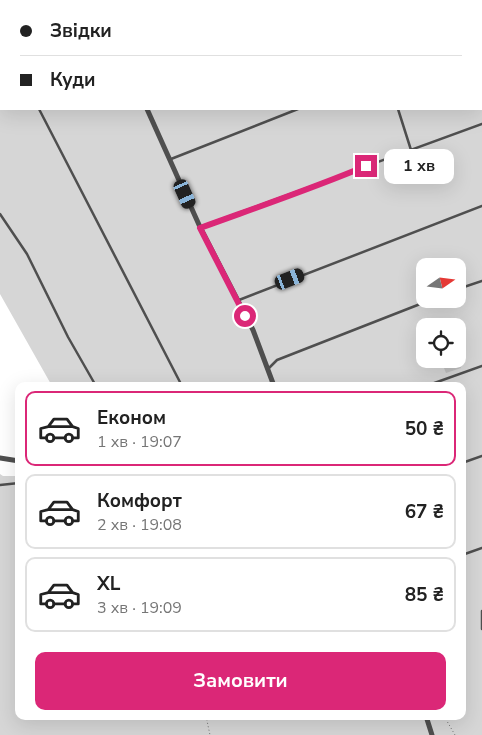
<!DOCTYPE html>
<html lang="uk">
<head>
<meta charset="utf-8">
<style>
	body { margin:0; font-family:"Nunito Sans",sans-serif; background:#f6f6f6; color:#222; height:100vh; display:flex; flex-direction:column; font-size:19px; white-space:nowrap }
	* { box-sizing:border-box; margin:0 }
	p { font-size:16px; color:#767676 }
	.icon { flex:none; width:28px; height:28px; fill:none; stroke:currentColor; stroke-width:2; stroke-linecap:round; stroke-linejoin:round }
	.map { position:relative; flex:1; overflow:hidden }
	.drawer { position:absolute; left:15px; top:382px; width:451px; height:338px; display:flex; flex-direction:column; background:#fff; border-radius:10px; box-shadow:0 5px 20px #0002 }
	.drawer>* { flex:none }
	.banner { position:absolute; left:0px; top:0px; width:482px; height:110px; box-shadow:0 5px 20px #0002; display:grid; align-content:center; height:110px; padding:0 20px; background:#fff }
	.needle { width:32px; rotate:76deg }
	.controls { position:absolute; left:416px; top:258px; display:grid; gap:10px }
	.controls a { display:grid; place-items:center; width:50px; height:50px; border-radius:10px; background:#fff; box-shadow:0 5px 20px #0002; font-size:25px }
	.end { position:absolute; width:22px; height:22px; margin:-11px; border:6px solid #db2777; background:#fff; box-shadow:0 0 0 2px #fff }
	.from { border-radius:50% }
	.bubble { position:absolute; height:35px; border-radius:10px; background:#fff; box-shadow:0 5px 20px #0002; font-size:16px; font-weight:700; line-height:35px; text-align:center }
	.car { position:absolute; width:15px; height:30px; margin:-15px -8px; border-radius:6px; box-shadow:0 0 4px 1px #0007; background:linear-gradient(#222 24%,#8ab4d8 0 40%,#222 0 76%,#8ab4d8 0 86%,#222 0) }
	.banner b { display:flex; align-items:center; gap:18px; height:48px; font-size:19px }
	.banner b+b { border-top:1px solid #e0e0e0 }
	.banner i { width:12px; height:12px; background:#222 }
	ul { padding:9px 0 0; list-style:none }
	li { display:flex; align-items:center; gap:15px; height:75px; margin:0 10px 8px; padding:0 10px; border:2px solid #e0e0e0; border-radius:10px }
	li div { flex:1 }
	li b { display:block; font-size:19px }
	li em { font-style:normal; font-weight:700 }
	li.active { border-color:#db2777 }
	li>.icon { width:45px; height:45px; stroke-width:1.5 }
	.cta { display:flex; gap:10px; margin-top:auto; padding:10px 20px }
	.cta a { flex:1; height:58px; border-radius:10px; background:#db2777; color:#fff; font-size:20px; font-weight:700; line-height:58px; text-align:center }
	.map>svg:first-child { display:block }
</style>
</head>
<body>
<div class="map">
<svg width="482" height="735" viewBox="0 0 482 735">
	<rect width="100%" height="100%" fill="#fff"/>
	<path fill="#d6d6d6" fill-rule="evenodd" d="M0,0H482V735H0V474L3,476H19V716H462V386H52L0,294ZM1,1H481V109H1ZM425,266H458V299H425ZM425,326H458V359H425Z"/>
	<path fill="#bfbfbf" d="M459,362L461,368L446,373L444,368Z"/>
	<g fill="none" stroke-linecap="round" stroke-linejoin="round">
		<path stroke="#717171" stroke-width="1" stroke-dasharray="1 2.5" stroke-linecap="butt" d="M206,716L210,735
			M444,716L455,735"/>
		<path stroke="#4f4f4f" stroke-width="2.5" d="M22,0V1
			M357,0V1
			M142,1L146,0
			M376,1L379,0
			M481,42H482
			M0,82H1
			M39,109L182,386
			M398,109L411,150
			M171,159L298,109
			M0,214L27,254L68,337L96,386
			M200,227L482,124
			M458,289L482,281
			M239,300L482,206
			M269,368L277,360L433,299
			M426,386L482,366
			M462,463L482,456
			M0,485L19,483
			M462,555L482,548
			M482,611V629"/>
		<path stroke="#4f4f4f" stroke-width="5" d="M89,0L90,1
			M147,109L200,227L253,330L274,386
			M0,458L19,461
			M426,716L432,735"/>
	</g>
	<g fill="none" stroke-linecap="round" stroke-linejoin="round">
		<path stroke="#db2777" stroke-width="6" d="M245,316L200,228C255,208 311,189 366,166"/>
	</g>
</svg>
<div class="controls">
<a><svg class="needle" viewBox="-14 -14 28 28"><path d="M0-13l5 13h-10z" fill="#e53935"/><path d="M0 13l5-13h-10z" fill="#767676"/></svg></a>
<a><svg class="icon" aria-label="locate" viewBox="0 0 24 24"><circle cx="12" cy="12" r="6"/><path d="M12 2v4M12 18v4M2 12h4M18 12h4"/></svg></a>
</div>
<i class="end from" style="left:245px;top:316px"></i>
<i class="end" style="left:366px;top:166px"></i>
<div class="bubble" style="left:384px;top:149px;width:70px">1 хв</div>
<i class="car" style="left:185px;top:194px;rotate:156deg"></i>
<i class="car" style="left:290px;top:279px;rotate:69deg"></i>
<div class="banner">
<b><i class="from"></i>Звідки</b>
<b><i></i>Куди</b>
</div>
<section class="drawer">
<ul>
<li class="active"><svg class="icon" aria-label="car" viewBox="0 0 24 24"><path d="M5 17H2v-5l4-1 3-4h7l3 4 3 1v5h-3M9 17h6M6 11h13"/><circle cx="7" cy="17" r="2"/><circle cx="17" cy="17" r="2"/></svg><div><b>Економ</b><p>1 хв · 19:07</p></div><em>50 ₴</em></li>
<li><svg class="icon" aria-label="car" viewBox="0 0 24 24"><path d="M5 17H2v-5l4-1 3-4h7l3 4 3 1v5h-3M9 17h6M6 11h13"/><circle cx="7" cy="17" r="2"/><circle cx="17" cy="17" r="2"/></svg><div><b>Комфорт</b><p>2 хв · 19:08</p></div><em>67 ₴</em></li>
<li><svg class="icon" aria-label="car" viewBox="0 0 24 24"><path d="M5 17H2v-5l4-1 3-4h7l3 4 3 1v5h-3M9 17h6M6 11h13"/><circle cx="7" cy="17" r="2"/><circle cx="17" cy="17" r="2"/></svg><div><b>XL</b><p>3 хв · 19:09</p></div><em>85 ₴</em></li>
</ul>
<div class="cta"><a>Замовити</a></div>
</section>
</div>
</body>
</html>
